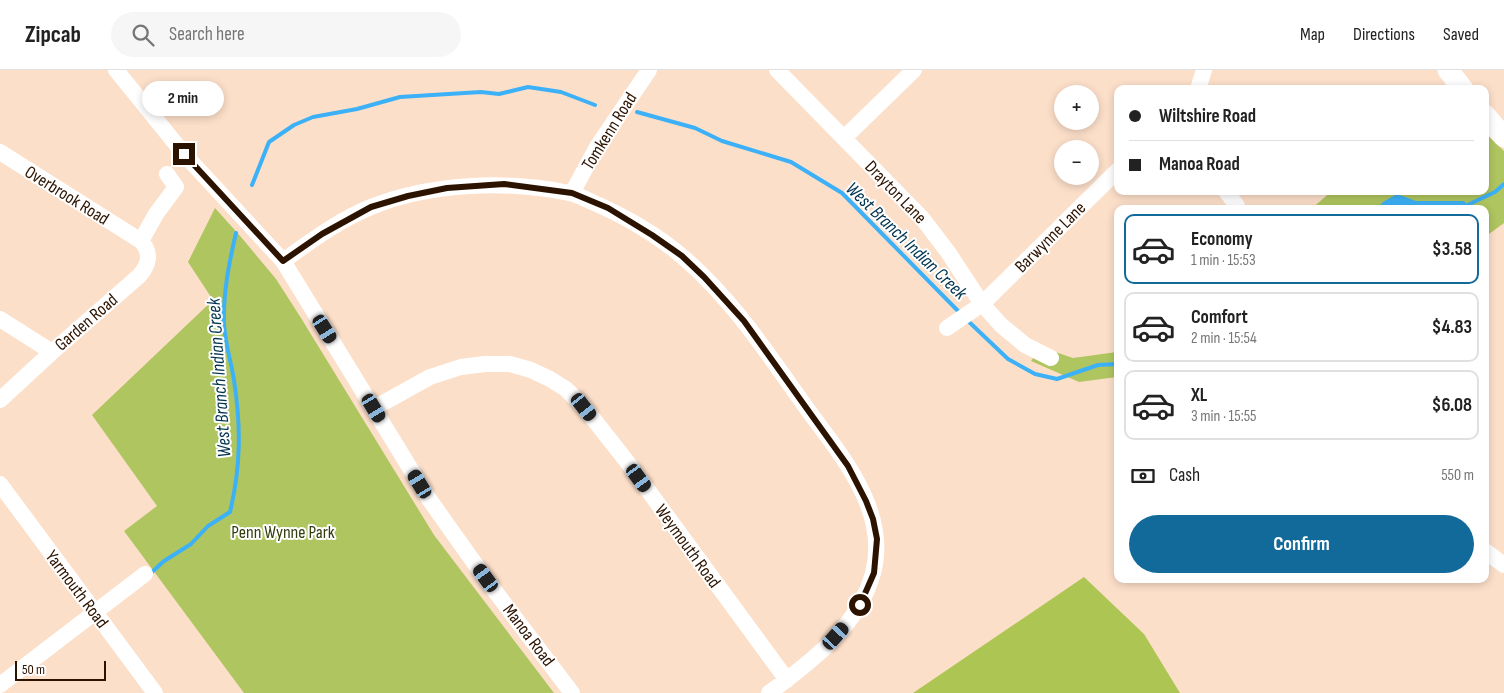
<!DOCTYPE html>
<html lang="en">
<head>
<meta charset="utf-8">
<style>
	body { margin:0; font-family:"Sofia Sans Condensed",sans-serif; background:#f6f6f6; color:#222; height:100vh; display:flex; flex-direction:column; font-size:19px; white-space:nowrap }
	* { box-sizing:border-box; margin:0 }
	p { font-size:16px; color:#767676 }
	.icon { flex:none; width:28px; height:28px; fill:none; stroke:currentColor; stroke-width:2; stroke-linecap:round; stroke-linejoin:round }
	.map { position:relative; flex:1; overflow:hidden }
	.drawer { position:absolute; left:1114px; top:135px; width:375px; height:378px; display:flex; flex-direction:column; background:#fff; border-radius:10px; box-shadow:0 2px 8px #0003 }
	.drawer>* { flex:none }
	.banner { position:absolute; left:1114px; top:15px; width:375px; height:110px; border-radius:10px; box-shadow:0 2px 8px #0003; display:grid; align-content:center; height:110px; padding:0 15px; background:#fff }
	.controls { position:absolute; left:1054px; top:15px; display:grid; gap:10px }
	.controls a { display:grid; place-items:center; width:45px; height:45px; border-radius:50%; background:#fff; box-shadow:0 2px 8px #0003; font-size:25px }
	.scale { position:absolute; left:15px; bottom:12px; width:91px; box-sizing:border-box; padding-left:5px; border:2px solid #2c1300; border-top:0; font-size:14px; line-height:18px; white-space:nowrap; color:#2c1300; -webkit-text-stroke:4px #fff; paint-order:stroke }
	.end { position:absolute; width:22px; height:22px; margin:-11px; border:6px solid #2c1300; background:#fff; box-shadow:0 0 0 2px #fff }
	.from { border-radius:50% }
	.bubble { position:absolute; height:35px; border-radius:18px; background:#fff; box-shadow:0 2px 8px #0003; font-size:16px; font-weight:700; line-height:35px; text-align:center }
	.car { position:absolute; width:15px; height:30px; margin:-15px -8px; border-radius:6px; box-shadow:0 0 4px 1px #0007; background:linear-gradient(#222 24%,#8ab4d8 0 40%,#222 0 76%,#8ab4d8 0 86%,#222 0) }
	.banner b { display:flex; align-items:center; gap:18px; height:48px; font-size:19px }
	.banner b+b { border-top:1px solid #e0e0e0 }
	.banner i { width:12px; height:12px; background:#222 }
	ul { padding:9px 0 0; list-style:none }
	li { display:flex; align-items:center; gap:15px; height:70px; margin:0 10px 8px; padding:0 5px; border:2px solid #e0e0e0; border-radius:10px }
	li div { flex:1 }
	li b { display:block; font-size:19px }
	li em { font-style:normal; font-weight:700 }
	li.current { border-color:#126a9a }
	li>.icon { width:45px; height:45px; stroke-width:1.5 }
	.pay { display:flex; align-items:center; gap:12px; height:55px; padding:0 15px; font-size:19px }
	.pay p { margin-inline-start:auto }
	.action { display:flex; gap:10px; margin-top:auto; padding:10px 15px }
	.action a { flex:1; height:58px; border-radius:30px; background:#126a9a; color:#fff; font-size:20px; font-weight:700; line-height:58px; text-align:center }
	header { display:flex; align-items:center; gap:30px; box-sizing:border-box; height:70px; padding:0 25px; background:#fff; border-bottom:1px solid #e0e0e0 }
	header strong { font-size:24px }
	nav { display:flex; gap:28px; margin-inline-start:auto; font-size:18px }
	.search { width:350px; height:45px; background:#f6f6f6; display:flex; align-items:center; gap:12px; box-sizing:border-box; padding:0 18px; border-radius:28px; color:#767676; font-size:19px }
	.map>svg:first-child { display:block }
</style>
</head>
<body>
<header>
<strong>Zipcab</strong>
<div class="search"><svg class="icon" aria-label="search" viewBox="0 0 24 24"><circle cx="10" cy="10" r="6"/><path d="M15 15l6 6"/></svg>Search here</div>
<nav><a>Map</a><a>Directions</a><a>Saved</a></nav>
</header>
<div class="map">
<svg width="1504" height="623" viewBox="0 0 1504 623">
	<rect width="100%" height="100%" fill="#fcdfc9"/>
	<path fill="#afc55f" d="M1485,63L1504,81V153L1485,167V139H1311L1332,121H1485Z
		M215,138L241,167L276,209L301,248L434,465L554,623H244L124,461L157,436L92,345L213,230L188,192Z
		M1041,277L1073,288L1117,282V307L1079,312L1031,291Z"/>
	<path fill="#adc553" d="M1084,507L1144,564L1180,623H913Z"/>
	<path fill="#3db1f7" d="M1397,124L1416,131H1464L1471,139H1376L1383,132Z"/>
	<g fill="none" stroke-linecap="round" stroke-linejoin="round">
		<path stroke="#3db1f7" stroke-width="4" d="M637,42L695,58L722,71L791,92L842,123L960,243
			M252,115L269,72L294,55L313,47L357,39L400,27L481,22L499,24L528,17L561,22L595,35
			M1459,139L1495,122L1504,114
			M967,250L1008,289L1035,304L1057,309L1098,295L1118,294
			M152,502L164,491L191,474L208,456L230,442C241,396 241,356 234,310C231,291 225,273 224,254C223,223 229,193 236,163"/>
		<path stroke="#fff" stroke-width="16" d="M116,0L184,84L283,191L429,429L485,508L572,623
			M777,0L922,148L948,182L982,234L1001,255L1025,275L1051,288
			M1198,19L1204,0
			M844,68L914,0
			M0,82L141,171C152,183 149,195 139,206L52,282L0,330
			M1226,121L1237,136
			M572,123L597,77L649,0
			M141,171L156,144L176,117L167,104
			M283,191C311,171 339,150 371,137C430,113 507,110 569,123C577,124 585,129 592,132C623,145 659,166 684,188C733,230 768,284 805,336C839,383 890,440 873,503C859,556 811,592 769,623
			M0,249L52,282
			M947,258L982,234L1118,100
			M374,338L430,307L461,297L485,294H510L531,300L550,309L566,319L584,337L628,393L787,610
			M0,414L155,623
			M1485,481L1504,495
			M0,615L145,504"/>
		<path stroke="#fff" stroke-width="21" d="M1448,0L1463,19
			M1485,45L1504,67"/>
	</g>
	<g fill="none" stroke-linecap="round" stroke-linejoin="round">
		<path stroke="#2c1300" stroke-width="6" d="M184,84L283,191L322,164L371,137L408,126L447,118L504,114L572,123L608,138L652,165L682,186L704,207L744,251L848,396L866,431L873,449L877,469L874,503L860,535"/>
	</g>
	<g text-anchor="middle" stroke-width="4" stroke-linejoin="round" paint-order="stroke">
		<g font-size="18" fill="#2c1300" stroke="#fff">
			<text transform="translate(609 61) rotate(-58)" y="6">Tomkenn Road</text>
			<text transform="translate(896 122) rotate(46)" y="6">Drayton Lane</text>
			<text transform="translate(67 125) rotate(32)" y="6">Overbrook Road</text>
			<text transform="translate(1050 167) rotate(-45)" y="6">Barwynne Lane</text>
			<text transform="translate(86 252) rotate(-41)" y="6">Garden Road</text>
			<text transform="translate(688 476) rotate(54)" y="6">Weymouth Road</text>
			<text transform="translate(77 519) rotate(53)" y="6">Yarmouth Road</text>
			<text transform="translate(529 565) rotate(53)" y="6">Manoa Road</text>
		</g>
		<g font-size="18" fill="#323c0c" stroke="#fff">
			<text x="283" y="468">Penn Wynne Park</text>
		</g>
		<g font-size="19" font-style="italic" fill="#023450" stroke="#fff">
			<text transform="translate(907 170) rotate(44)" y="7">West Branch Indian Creek</text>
			<text transform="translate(218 308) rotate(-94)" y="7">West Branch Indian Creek</text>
		</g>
	</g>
</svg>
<div class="controls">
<a>+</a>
<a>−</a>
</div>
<div class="scale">50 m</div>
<i class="end from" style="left:860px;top:535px"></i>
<i class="end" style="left:184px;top:84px"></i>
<div class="bubble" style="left:142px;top:11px;width:82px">2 min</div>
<i class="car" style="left:325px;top:259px;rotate:148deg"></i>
<i class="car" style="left:584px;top:337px;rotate:142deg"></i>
<i class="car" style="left:374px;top:338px;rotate:149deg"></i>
<i class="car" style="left:639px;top:408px;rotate:144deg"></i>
<i class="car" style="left:420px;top:414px;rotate:329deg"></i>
<i class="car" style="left:486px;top:508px;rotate:324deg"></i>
<i class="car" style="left:836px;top:566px;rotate:42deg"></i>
<div class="banner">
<b><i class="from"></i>Wiltshire Road</b>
<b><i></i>Manoa Road</b>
</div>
<section class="drawer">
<ul>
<li class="current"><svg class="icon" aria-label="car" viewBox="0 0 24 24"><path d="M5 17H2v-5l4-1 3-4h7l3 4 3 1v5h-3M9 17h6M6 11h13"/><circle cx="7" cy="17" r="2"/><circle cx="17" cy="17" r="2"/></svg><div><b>Economy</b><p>1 min · 15:53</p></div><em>$3.58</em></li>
<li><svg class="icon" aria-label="car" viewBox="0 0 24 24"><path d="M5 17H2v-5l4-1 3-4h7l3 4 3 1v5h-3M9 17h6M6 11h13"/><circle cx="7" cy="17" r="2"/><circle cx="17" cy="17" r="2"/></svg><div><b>Comfort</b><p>2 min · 15:54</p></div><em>$4.83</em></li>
<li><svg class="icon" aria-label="car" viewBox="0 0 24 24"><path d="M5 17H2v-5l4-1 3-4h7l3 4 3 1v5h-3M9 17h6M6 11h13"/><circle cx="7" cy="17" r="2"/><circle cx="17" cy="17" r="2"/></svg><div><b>XL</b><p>3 min · 15:55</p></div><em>$6.08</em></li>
</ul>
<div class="pay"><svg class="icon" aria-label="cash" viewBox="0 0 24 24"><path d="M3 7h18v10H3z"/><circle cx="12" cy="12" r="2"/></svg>Cash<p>550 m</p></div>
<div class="action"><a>Confirm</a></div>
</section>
</div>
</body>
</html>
